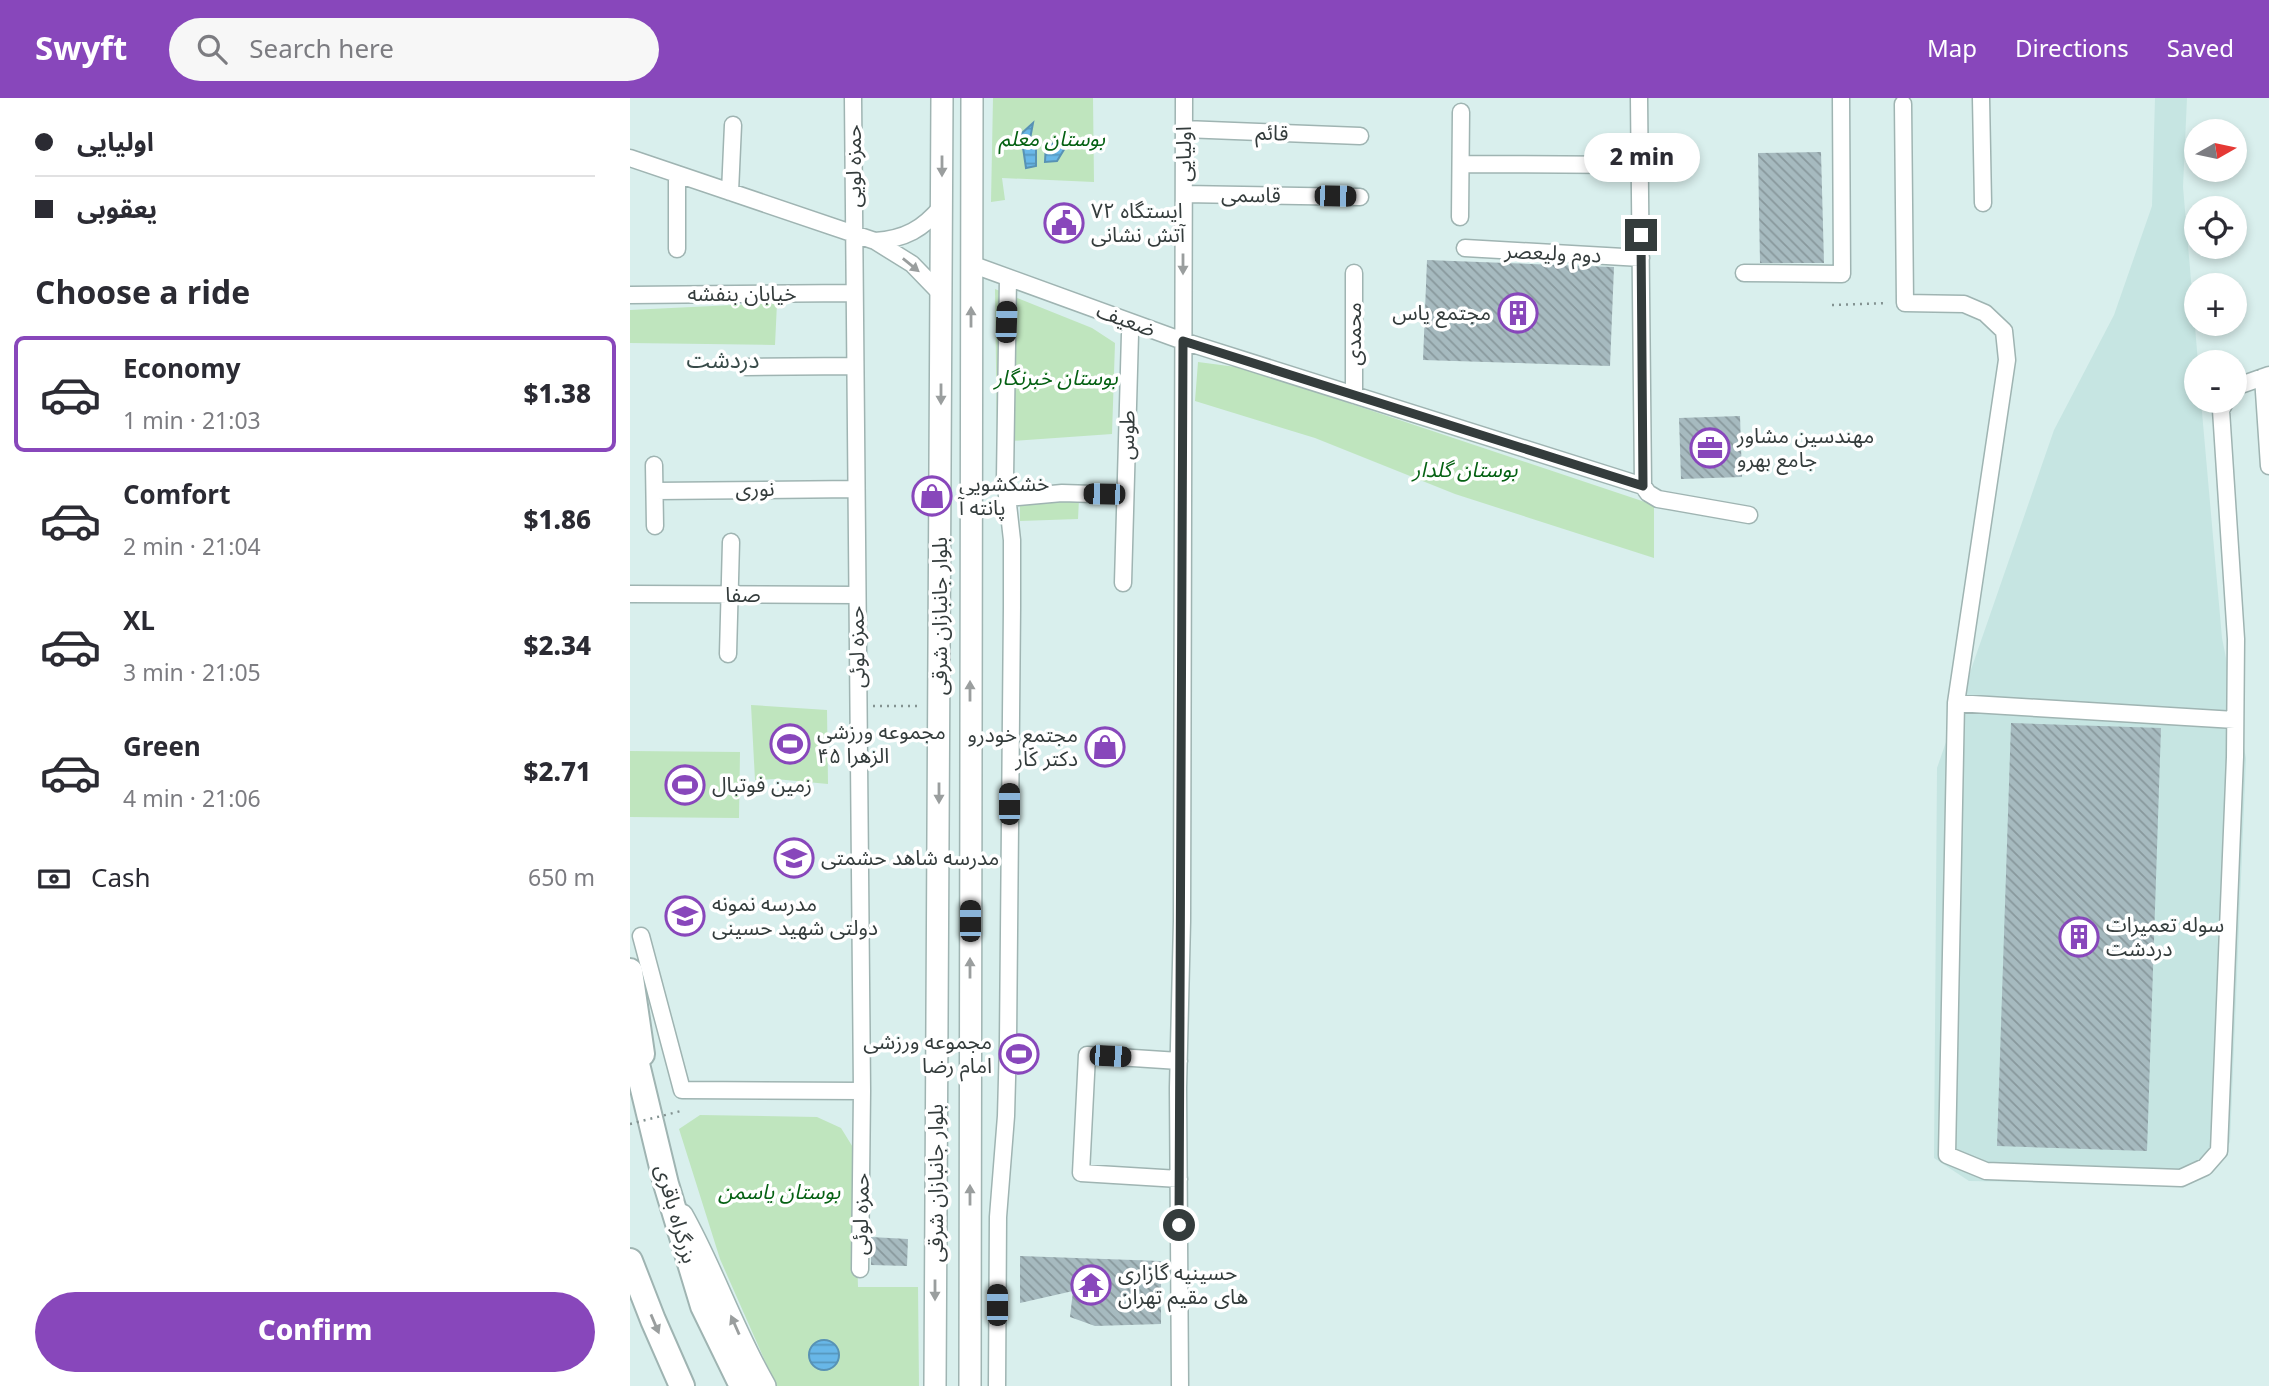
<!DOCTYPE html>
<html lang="en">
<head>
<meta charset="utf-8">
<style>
	body { margin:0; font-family:Georgia,"Noto Sans Arabic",serif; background:#f7f7f7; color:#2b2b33; height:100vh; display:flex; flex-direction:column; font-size:26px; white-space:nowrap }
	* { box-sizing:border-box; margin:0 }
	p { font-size:23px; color:#7c7c81 }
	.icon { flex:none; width:38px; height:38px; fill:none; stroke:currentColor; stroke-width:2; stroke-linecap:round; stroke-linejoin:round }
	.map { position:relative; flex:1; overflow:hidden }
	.drawer { display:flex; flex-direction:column; background:#fff; width:630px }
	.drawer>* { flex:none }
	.banner { display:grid; align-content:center; height:154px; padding:0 35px; background:#fff }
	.needle { width:46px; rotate:81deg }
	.tools { position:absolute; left:1554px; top:21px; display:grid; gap:14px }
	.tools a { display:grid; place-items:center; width:63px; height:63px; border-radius:50%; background:#fff; box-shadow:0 4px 10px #0003; font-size:35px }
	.end { position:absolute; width:32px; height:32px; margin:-16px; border:9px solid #343c3c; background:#fff; box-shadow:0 0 0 4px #fff }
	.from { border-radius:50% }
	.bubble { position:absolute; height:49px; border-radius:24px; background:#fff; box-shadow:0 4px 10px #0003; font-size:23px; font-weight:800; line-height:49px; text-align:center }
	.car { position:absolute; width:21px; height:42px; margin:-21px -10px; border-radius:9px; box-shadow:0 0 5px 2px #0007; background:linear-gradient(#222 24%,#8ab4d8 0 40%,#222 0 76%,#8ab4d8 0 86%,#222 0) }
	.banner b { display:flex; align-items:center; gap:24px; height:66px; font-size:26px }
	.banner b+b { border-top:2px solid #e1e1e2 }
	.banner i { width:18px; height:18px; background:#2b2b33 }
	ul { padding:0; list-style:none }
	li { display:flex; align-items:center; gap:21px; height:116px; margin:0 14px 10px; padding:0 21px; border:4px solid transparent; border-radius:10px }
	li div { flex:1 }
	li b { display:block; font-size:26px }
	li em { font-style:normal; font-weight:800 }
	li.current { border-color:#8847bb }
	li>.icon { width:63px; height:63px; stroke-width:1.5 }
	h2 { padding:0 35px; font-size:32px; line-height:84px }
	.pay { display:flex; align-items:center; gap:18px; height:77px; padding:0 35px; font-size:26px }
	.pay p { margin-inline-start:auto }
	.primary-button { display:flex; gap:14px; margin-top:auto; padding:14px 35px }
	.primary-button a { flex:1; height:80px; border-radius:42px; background:#8847bb; color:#fff; font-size:28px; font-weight:800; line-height:80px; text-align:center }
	header { display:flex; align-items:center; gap:42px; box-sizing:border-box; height:98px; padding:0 35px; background:#8847bb; color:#fff }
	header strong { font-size:33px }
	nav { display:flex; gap:38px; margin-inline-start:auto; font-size:24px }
	.search { width:490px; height:63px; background:#f7f7f7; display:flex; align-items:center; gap:18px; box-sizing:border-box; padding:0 24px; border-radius:38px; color:#7c7c81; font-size:26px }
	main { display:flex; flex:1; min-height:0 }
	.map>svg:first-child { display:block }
</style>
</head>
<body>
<header>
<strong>Swyft</strong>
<div class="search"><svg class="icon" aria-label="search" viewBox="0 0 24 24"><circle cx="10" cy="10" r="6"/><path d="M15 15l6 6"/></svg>Search here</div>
<nav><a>Map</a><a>Directions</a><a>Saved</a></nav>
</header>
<main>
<section class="drawer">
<div class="banner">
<b><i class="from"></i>اولیایی</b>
<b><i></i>یعقوبی</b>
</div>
<h2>Choose a ride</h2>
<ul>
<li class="current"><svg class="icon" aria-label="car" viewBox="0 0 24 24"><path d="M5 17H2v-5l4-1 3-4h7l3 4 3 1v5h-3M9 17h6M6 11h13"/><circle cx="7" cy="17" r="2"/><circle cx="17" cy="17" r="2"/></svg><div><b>Economy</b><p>1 min · 21:03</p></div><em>$1.38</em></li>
<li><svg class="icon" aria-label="car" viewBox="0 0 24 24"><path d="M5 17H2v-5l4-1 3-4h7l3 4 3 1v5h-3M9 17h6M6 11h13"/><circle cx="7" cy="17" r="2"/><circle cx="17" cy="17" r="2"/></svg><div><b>Comfort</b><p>2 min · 21:04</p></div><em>$1.86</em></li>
<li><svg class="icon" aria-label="car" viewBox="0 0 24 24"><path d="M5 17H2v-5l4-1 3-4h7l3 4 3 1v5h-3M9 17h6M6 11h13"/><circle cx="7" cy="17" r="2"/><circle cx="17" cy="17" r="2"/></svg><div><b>XL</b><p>3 min · 21:05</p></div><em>$2.34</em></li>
<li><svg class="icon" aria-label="car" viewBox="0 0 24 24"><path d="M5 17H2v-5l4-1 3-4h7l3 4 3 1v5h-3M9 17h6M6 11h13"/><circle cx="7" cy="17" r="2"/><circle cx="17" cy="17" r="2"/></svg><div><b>Green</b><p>4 min · 21:06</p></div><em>$2.71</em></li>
</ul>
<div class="pay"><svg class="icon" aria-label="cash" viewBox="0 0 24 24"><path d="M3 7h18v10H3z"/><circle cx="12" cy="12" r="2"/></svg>Cash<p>650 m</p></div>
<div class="primary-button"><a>Confirm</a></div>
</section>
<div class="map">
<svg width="1639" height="1288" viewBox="0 0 1639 1288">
	<defs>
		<pattern id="water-rules" width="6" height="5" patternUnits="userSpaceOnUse" patternTransform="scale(1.75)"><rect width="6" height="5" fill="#68b7e8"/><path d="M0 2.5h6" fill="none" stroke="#5696bd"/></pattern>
		<pattern id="building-back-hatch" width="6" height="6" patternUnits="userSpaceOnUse" patternTransform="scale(1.75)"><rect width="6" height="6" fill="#a6babf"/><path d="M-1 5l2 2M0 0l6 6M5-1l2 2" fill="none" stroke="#88989c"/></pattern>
	</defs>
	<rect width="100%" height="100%" fill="#d9efed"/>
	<path fill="#c6e5e2" d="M1525,0H1557L1553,89L1568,264L1566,303H1571L1592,540L1616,660L1600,1044L1583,1072L1552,1087L1339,1083L1304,1060L1307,670L1424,332L1484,217L1522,108Z"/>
	<path fill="#bfe5be" d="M363,0H463L464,84L372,80L375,102L361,104Z
		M365,191L462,230L485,245L482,336L367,344Z
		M147,205L145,247L0,245V212Z
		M568,264L614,270L1024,407V460L825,396L685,340L565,303Z
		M449,401L448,421L390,423V404Z
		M121,607L197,612L198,686L145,681L125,682Z
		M0,653L110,654L109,720L0,719Z
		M70,1017L187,1019L211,1030L224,1051L228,1189H288L289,1288H146L90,1161L49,1031Z"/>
	<path fill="url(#water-rules)" stroke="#5892b4" stroke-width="2" d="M403,25L400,41L406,47V68L396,70L391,36Z
		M427,43L438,45L427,63L415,64L416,45L426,46Z
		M179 1257a15 15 0 1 1 30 0a15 15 0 1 1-30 0Z"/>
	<path fill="url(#building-back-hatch)" d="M1191,54L1194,165H1130L1128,55Z
		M797,162L984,169L980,268L793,262Z
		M1110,318L1112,379L1051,381L1049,320Z
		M1381,625L1531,630L1517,1053L1367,1048Z
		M241,1139L278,1141L277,1168L241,1167Z
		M390,1158L531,1163V1226L465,1228L440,1219L443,1193L390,1205Z"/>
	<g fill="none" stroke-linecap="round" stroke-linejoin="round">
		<g stroke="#9fb4b2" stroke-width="19">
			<path id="minor" d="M223,0L232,993L230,1171
				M1009,0L1013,388
				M1351,0L1353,105
				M1273,6L1275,205L1334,206L1355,215L1374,233L1377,262L1326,605L1317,1057L1356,1073L1551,1080L1575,1069L1589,1053L1605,659L1606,541L1591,312L1596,303
				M554,31L730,38
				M0,60L245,143L282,166L312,197
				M831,66L1010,67
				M47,76V151
				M100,94L103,27
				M554,96L730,99
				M830,119L831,14
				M245,143C275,141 293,131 312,108
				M835,150L1011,160
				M341,166L553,243L1013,388
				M724,175V297
				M1114,175L1212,176L1211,0
				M0,197L224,195
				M116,269L225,268
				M1633,279L1639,368
				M1605,289L1639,277
				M24,367L25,428
				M1013,388L1018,395L1028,401L1119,417
				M25,393L226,391
				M377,400L432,395L495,397
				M493,485L500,236
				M0,496L227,497
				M98,556L101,444
				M1326,605L1605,622
				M11,838L52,992L232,993
				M549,1081L451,1075L457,957L549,963
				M367,1288L368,1119L376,1018L378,943L382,509V442L375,380L378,180
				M550,1288L548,990L552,823L554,0"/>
		</g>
		<g stroke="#9fb4b2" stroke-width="24">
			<path id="major" d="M52,1117C83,1172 103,1233 135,1288
				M305,1288L312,0
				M340,1288L342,0"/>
		</g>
		<g stroke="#9fb4b2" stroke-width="28">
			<path id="highway" d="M0,873L12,956
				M0,937L36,1086L73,1208L112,1288
				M0,1163L23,1222L52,1288"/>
		</g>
		<path stroke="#839291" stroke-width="2.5" stroke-dasharray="2 5" stroke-linecap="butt" d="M1202,207L1258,205
			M243,608H289"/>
		<use href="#minor" stroke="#fff" stroke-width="16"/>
		<use href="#major" stroke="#fff" stroke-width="21"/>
		<use href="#highway" stroke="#fff" stroke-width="24"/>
		<path stroke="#839291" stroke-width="2.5" stroke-dasharray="2 5" stroke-linecap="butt" d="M0,1026L51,1013"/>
	</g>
	<defs><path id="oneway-solid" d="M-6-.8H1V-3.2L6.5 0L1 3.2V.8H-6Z" transform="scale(1.75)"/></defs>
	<g fill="#9a9e9e">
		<use href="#oneway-solid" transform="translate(312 68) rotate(90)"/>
		<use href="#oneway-solid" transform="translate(553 166) rotate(90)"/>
		<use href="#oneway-solid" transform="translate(281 167) rotate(39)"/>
		<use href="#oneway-solid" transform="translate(341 219) rotate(-90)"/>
		<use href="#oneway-solid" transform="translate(311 296) rotate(90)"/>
		<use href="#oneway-solid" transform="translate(340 593) rotate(-90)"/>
		<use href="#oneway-solid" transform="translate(309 695) rotate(90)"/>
		<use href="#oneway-solid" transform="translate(340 870) rotate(-90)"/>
		<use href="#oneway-solid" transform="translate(340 1097) rotate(-90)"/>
		<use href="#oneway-solid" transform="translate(305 1192) rotate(90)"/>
		<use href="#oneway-solid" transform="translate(25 1226) rotate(67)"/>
		<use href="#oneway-solid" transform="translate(105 1227) rotate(-114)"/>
	</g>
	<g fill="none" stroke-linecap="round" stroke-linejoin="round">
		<path stroke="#343c3c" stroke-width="9" d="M549,1127L553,243L1013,388L1011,137"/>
	</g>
	<defs>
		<g id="civic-ring" transform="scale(2.0125)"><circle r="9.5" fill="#fff" stroke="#8847bb" stroke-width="1.5"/><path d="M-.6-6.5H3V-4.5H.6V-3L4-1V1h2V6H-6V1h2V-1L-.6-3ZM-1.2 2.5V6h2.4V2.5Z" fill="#8847bb"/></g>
		<g id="building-ring" transform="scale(2.0125)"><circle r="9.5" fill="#fff" stroke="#8847bb" stroke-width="1.5"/><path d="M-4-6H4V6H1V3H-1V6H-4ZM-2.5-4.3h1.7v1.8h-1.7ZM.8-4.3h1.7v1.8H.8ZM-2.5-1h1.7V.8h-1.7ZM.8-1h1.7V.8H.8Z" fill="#8847bb"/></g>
		<g id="office-ring" transform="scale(2.0125)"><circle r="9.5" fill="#fff" stroke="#8847bb" stroke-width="1.5"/><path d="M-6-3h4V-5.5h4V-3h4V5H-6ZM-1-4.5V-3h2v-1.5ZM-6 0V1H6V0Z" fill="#8847bb"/></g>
		<g id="shop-ring" transform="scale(2.0125)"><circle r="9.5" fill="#fff" stroke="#8847bb" stroke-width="1.5"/><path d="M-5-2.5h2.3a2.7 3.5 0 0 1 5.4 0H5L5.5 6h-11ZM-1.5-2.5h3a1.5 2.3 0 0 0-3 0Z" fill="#8847bb"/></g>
		<g id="stadium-ring" transform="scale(2.0125)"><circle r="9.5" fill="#fff" stroke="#8847bb" stroke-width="1.5"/><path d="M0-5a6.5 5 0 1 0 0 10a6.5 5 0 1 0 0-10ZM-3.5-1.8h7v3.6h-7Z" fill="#8847bb"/></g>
		<g id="school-ring" transform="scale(2.0125)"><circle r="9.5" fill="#fff" stroke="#8847bb" stroke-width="1.5"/><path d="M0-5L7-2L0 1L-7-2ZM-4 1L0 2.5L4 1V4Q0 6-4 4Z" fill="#8847bb"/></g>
		<g id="temple-ring" transform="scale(2.0125)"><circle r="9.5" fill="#fff" stroke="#8847bb" stroke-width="1.5"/><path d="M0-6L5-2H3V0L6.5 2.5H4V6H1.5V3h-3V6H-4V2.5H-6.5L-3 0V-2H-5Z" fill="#8847bb"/></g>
	</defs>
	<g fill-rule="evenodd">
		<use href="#civic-ring" x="434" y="125"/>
		<use href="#building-ring" x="888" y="215"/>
		<use href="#office-ring" x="1080" y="350"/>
		<use href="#shop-ring" x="302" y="398"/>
		<use href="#stadium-ring" x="160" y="646"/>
		<use href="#shop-ring" x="475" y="649"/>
		<use href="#stadium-ring" x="55" y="687"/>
		<use href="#school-ring" x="164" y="760"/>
		<use href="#school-ring" x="55" y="818"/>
		<use href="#building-ring" x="1449" y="839"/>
		<use href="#stadium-ring" x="389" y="956"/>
		<use href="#temple-ring" x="461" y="1187"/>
	</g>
	<g text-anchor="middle" stroke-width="7" stroke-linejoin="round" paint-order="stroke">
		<g font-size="21" fill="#343c3c" stroke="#fff">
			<text transform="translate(642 35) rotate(3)" y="7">قائم</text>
			<text transform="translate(554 56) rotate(-90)" y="7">اولیایی</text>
			<text transform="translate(224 68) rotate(-90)" y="7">حمزه لویی</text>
			<text transform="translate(621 97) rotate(1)" y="7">قاسمی</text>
			<text transform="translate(923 155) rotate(3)" y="7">دوم ولیعصر</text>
			<text x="112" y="203">خیابان بنفشه</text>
			<text transform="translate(496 222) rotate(20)" y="7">ضعیف</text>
			<text transform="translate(724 236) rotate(-90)" y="7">محمدی</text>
			<text transform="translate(497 337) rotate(-88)" y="7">طوس</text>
			<text transform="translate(125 391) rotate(-1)" y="7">نوری</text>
			<text x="113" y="504">صفا</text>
			<text transform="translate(310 518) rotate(-90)" y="7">بلوار جانبازان شرقی</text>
			<text transform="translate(227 549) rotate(-91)" y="7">حمزه لوئی</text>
			<text transform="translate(306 1085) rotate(-90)" y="7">بلوار جانبازان شرقی</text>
			<text transform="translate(46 1116) rotate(74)" y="7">بزرگراه باقری</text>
			<text transform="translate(231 1116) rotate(-89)" y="7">حمزه لوئی</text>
		</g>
		<g font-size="21" font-style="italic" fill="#056113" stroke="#fff">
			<text x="422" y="48">بوستان معلم</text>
			<text x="426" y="287">بوستان خبرنگار</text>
			<text x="835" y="379">بوستان گلدار</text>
			<text x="149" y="1101">بوستان یاسمن</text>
		</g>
		<g font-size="21" fill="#343c3c" stroke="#fff" text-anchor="start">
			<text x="461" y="120">ایستگاه ۷۲<tspan x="461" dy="24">آتش نشانی</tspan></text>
			<text x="861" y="222" text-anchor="end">مجتمع یاس</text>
			<text x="1107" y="345">مهندسین مشاور<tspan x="1107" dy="24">جامع بهرو</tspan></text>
			<text x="329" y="393">خشکشویی<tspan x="329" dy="24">پانته آ</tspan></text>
			<text x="187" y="641">مجموعه ورزشی<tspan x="187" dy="24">الزهرا ۴۵</tspan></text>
			<text x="448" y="644" text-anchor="end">مجتمع خودرو<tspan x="448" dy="24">دکتر کار</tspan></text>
			<text x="82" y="694">زمین فوتبال</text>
			<text x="191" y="767">مدرسه شاهد حشمتی</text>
			<text x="82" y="813">مدرسه نمونه<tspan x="82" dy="24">دولتی شهید حسینی</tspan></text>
			<text x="1476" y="834">سوله تعمیرات<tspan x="1476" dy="24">دردشت</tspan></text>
			<text x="362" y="951" text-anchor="end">مجموعه ورزشی<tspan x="362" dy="24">امام رضا</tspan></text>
			<text x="488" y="1182">حسینیه گازاری<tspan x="488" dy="24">های مقیم تهران</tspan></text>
		</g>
		<g font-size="23" fill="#384b49" stroke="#fff">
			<text x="93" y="270">دردشت</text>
		</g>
	</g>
</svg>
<div class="tools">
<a><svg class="needle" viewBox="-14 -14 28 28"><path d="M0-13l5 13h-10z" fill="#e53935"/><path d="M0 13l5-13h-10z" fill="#7c7c81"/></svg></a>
<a><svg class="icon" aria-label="locate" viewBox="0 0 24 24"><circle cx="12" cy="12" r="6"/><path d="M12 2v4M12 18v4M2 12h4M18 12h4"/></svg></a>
<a>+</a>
<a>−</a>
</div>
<i class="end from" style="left:549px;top:1127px"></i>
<i class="end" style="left:1011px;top:137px"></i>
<div class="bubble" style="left:954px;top:35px;width:116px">2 min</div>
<i class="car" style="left:705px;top:98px;rotate:91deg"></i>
<i class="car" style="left:376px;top:224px;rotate:2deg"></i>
<i class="car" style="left:474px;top:396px;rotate:271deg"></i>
<i class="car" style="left:379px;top:706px;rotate:0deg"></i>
<i class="car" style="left:340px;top:823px;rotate:0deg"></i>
<i class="car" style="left:480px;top:958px;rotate:93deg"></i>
<i class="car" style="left:367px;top:1207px;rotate:0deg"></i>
</div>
</main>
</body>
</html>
